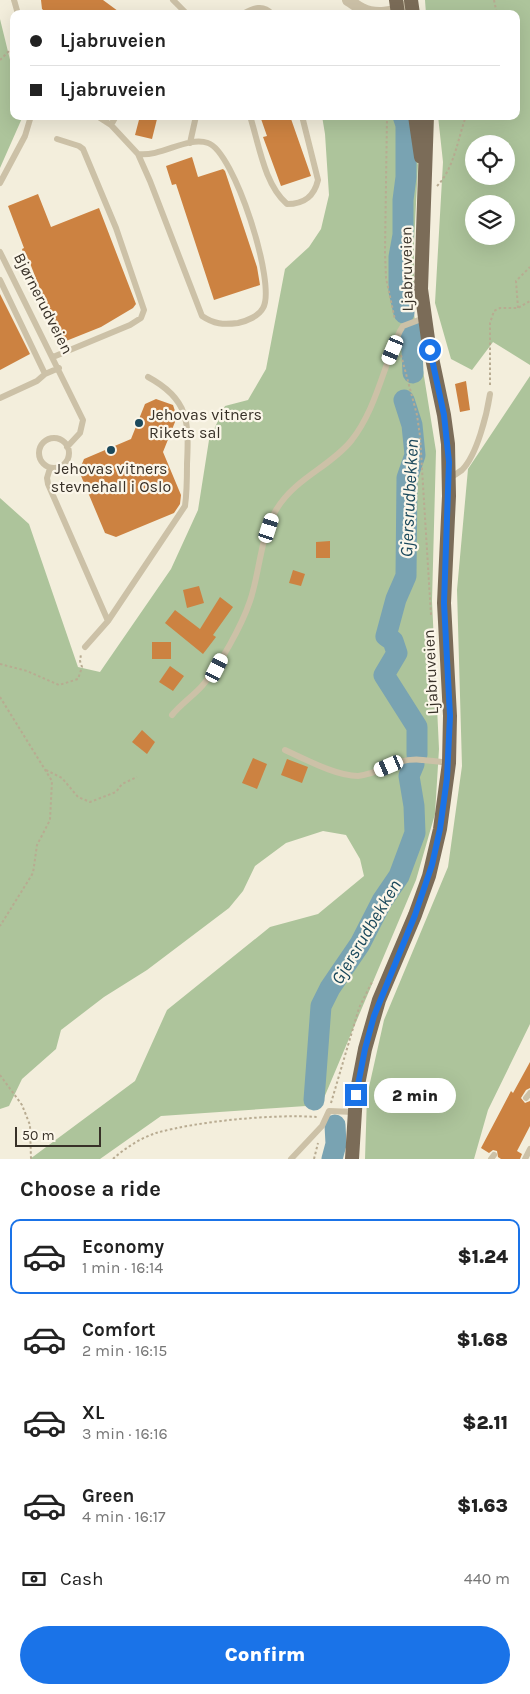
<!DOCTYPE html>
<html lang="en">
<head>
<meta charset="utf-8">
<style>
	body { margin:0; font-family:Karla,sans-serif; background:#f2f2f2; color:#222; height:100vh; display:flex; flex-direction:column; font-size:19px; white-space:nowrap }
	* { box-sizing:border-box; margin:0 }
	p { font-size:16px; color:#767676 }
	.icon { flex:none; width:28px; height:28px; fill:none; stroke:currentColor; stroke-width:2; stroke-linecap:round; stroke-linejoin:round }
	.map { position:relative; height:1159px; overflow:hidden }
	.side { display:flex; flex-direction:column; background:#fff; flex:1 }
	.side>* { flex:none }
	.banner { position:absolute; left:10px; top:10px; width:510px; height:110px; border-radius:10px; box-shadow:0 5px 20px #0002; display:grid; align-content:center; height:110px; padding:0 20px; background:#fff }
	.buttons { position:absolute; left:465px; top:135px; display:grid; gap:10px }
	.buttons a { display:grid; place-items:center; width:50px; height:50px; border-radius:50%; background:#fff; box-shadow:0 5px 20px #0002; font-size:25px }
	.scale { position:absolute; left:15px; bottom:12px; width:86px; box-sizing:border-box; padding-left:5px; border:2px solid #383128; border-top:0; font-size:14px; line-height:18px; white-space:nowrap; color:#383128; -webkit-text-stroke:4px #fbf6e9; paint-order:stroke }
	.end { position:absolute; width:22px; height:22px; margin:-11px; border:6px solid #1a73e8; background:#fff; box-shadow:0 0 0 2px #fff }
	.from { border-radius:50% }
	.bubble { position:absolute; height:35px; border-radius:18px; background:#fff; box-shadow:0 5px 20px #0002; font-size:16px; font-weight:800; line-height:35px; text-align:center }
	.car { position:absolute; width:15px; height:30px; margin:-15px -8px; border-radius:6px; box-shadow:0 0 4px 1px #0007; background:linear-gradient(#fff 24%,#345 0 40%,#fff 0 76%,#345 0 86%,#fff 0) }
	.banner b { display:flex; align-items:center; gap:18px; height:48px; font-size:19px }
	.banner b+b { border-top:1px solid #e0e0e0 }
	.banner i { width:12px; height:12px; background:#222 }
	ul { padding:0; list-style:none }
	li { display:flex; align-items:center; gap:15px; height:75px; margin:0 10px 8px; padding:0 10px; border:2px solid transparent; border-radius:10px }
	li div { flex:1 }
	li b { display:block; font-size:19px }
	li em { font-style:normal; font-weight:800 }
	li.active { border-color:#1a73e8 }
	li>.icon { width:45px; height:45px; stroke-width:1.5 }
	h2 { padding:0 20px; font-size:22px; line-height:60px }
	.pay { display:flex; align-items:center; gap:12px; height:55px; padding:0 20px; font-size:19px }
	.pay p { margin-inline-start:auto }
	.action { display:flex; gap:10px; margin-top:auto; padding:10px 20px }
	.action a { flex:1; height:58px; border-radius:30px; background:#1a73e8; color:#fff; font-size:20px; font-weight:800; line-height:58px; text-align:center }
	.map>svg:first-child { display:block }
</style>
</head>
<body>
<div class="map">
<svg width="530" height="1159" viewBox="0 0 530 1159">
	<rect width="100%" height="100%" fill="#f3eedc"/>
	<path fill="#adc49b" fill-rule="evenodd" d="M425,0H530V365L493,342L472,370L451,359L435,303L443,162L438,116H516V14H426ZM474,144H506V176H474ZM474,204H506V236H474Z
		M0,19L14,76V116H23L0,168Z
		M322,116H409L418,165L414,243V314L436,451L432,601L439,749L435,814L416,880L321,1105L161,1116L100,1159H30L135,1081L167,1010L270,927L318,914L364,876L360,859L346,835L323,831L286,843L255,866L243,891L229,908L147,970L104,997L61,1030L56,1049L22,1079L9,1106L0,1109V498L29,524L78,667L100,672L171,569L198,510L209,440L225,406L248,400L266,369L285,269L309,247L321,229L329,195L325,134Z
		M530,376V1024L488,1110L474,1159H365L367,1096L384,1020L448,867L462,766L457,590L468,469Z"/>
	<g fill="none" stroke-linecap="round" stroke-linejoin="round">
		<path stroke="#79a3b2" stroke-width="21" d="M403,116L406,125V177L403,200V235L399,257V291L404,313
			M411,329L413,373
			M404,400L412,425L415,455L407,478L406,576L396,599L386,636L393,641L397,653L384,675L417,727V755
			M314,1100L321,1006L330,988L360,944L382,901L399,876L415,833L414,806L409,776L414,764
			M332,1159L336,1144L335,1125"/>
	</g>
	<path fill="#cc8241" d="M41,0H103L122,14H48L42,9Z
		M140,116L157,119L152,139L135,135Z
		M260,116H290L311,176L281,186L263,137L267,136Z
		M192,157L198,177L223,169L225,171L257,267L260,285L214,300L176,184L172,185L166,166Z
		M38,194L51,227L99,208L136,304L133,308L101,327L61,343L28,258L25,259L22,249L24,248L8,206Z
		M0,294L30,354L0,370Z
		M466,381L470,410L460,412L455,384Z
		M156,399L173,405L177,417L163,452L181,495L180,504L174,513L116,537L105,533L79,471L84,459L131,439L145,404Z
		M330,541V558H316V542Z
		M293,570L305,574L301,586L289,583Z
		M199,586L204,603L187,608L183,590Z
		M220,597L233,607L213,635L216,637L203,654L165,623L175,610L200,629Z
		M152,642H171V659H152Z
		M170,666L184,676L173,691L159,682Z
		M142,730L155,742L147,754L132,742Z
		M253,758L267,764L257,789L242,783Z
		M287,759L308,767L302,783L281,775Z
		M530,1062V1088L526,1090L521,1098L525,1103L530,1101V1126L517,1151L522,1154L520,1159H501L498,1157L497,1151L493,1150L489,1153L481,1148L511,1091L513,1093Z"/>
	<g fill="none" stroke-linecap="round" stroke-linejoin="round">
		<path stroke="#b8ab91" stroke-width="2" stroke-dasharray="2.5 2.5" stroke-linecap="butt" d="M494,0L497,14
			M0,60L14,46
			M387,116L385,252L386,278L395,320
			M437,186C454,169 458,138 466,116
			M518,308L516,281L530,267
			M401,355L417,415L420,436L431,615
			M490,385V323L494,311L500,308H518L530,301
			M0,664L27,671L59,685L78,679L82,667L80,661L81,654
			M0,697L52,781L50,820L37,845L33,873L0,926
			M46,770L62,778L78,797L90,802L116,792L122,784L137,777
			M0,1075L22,1105L30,1125L31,1159
			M331,1103L359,1008L373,980
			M113,1159C125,1148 141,1138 156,1133C199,1121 273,1114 317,1117
			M314,1159L318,1143"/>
		<path stroke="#ccc1a7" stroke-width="6" d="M14,0L18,14
			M173,0L187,14
			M243,14C254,8 263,4 272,14
			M97,116L111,125L138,154L150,181L202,316C214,324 223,325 238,323C247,321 259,316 263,308C277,285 234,151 208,143C187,136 162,157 138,154
			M250,116C259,144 264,184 287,204C304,204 314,197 318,180L302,116
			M111,125L116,116
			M190,143L196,116
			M0,183L25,136L31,116
			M0,252L83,420L80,433L67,447
			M0,280L45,374
			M53,357L130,325L141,318L144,310L116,228L83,149L79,146L57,139
			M0,398L37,381L45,374L59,368
			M39 453a15 15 0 1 1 30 0a15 15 0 1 1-30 0Z
			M50,468L47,478L48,484L108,621
			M449,478C453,476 458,473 462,470C477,455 487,414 490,394
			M85,647L108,621L185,506C187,492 187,478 187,464C189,422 189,399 148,377
			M172,715C181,704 193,696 202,686C219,667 242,625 250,601C260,572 260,537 276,510C295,478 330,467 351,441C376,410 383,367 400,331L403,326L424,318
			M285,750C305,759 336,776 358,776C373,775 385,767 399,762C415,757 432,761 449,763
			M526,1098L530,1093
			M291,1159L322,1126L329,1111L354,1112
			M491,1159L494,1155
			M525,1159L530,1149"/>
		<path stroke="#ccc1a7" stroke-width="12" d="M348,0C353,3 357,7 362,9C375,16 394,13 406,6"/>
		<path stroke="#7b6c58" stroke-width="14" d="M396,0L398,14
			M411,0L413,14
			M415,116L421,157
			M352,1159L356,1095L365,1049L379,1000L415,915L429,876L440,829L449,763L450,716L444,603L449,496L448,444L444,415L428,339L421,289L427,116"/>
	</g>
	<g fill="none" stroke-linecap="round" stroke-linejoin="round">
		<path stroke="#1a73e8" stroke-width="6" d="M356,1095L365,1049L374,1016L415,915L432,865L440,829L447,778L450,716L444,603L449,462L444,415L430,350"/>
	</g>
	<g fill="#1b495c" stroke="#fbf6e9" stroke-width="2">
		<circle cx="139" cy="423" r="5"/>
		<circle cx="111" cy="450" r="5"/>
	</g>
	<g text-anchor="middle" stroke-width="4.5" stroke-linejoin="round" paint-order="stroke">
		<g font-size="16" fill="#383128" stroke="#fbf6e9">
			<text transform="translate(406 269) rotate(-91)" y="6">Ljabruveien</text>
			<text transform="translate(44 303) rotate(63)" y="6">Bjørnerudveien</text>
			<text transform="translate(430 672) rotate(-93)" y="6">Ljabruveien</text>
		</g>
		<g font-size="16" fill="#383128" stroke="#fbf6e9" text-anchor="start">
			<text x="149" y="420">Jehovas vitners<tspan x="149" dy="18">Rikets sal</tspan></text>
			<text x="111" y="474" text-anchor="middle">Jehovas vitners<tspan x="111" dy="18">stevnehall i Oslo</tspan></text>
		</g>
		<g font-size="18" font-style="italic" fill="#1b495c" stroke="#fbf6e9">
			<text transform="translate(409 498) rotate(-87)" y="6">Gjersrudbekken</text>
			<text transform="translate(366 932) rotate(-59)" y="6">Gjersrudbekken</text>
		</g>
	</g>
</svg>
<div class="buttons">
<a><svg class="icon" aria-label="locate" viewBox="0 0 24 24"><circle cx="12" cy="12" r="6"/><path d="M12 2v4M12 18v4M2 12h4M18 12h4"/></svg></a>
<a><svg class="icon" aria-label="layers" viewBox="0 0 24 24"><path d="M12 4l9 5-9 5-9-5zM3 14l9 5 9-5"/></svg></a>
</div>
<div class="scale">50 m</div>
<i class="end from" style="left:430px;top:350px"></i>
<i class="end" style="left:356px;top:1095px"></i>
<div class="bubble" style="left:374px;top:1078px;width:82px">2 min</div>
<i class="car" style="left:393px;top:350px;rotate:203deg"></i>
<i class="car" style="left:269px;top:528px;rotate:18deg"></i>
<i class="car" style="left:217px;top:668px;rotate:27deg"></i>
<i class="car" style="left:389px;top:766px;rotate:247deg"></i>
<div class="banner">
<b><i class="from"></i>Ljabruveien</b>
<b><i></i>Ljabruveien</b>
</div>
</div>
<section class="side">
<h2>Choose a ride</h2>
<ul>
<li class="active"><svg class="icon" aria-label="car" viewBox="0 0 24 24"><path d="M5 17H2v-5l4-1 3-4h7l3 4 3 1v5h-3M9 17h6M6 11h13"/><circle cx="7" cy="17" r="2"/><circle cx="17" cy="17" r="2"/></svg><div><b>Economy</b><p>1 min · 16:14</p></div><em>$1.24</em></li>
<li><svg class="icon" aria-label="car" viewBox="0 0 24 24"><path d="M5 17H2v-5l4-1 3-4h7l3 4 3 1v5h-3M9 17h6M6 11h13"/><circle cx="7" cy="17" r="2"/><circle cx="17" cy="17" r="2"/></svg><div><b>Comfort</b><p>2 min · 16:15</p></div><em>$1.68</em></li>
<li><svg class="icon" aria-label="car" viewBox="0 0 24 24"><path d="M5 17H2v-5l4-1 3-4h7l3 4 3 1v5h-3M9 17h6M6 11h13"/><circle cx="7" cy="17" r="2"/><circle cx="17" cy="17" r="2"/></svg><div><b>XL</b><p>3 min · 16:16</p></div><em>$2.11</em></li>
<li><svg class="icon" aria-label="car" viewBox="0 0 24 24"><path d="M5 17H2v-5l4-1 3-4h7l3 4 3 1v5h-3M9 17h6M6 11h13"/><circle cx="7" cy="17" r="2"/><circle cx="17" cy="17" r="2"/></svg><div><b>Green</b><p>4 min · 16:17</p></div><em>$1.63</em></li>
</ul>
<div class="pay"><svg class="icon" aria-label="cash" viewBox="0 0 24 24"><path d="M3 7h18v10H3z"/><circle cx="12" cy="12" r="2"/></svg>Cash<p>440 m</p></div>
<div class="action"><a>Confirm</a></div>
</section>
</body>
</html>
